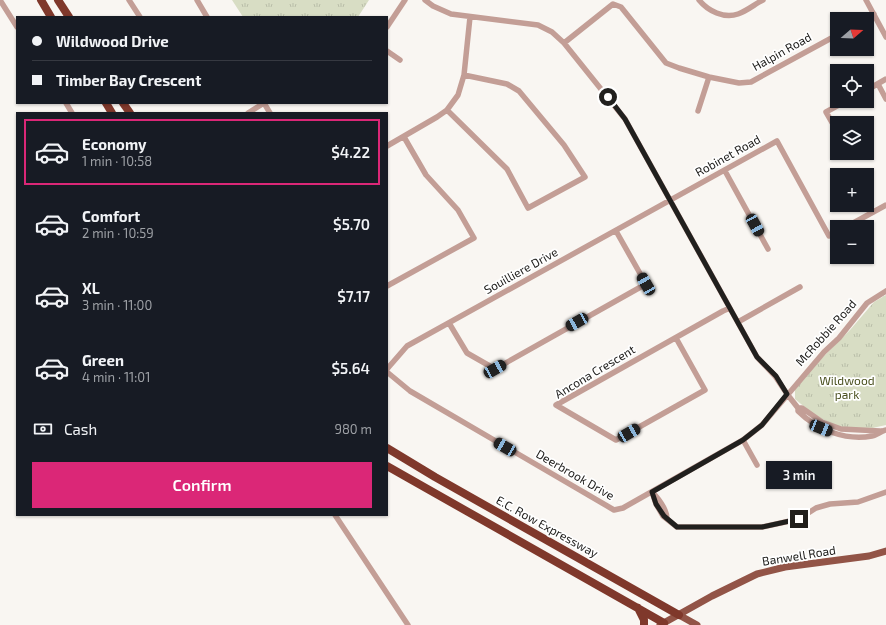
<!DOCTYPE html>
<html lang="en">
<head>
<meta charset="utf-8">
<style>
	body { margin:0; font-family:"Exo 2",sans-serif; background:#242831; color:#f1f3f6; height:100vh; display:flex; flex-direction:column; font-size:15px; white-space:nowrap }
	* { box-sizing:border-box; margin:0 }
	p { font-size:13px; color:#9ea1a6 }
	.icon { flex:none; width:22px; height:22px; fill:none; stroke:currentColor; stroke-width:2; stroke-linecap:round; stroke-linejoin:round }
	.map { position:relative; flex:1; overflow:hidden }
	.panel { position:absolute; left:16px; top:112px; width:372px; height:404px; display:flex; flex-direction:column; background:#171b24; border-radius:0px; box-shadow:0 1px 3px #0004 }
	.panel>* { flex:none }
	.banner { position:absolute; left:16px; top:16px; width:372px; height:88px; border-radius:0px; box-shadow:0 1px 3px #0004; display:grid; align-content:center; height:88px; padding:0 16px; background:#171b24 }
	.needle { width:26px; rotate:71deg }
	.buttons { position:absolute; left:830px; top:12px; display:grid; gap:8px }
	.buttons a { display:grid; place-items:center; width:44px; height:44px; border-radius:0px; background:#171b24; box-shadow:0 1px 3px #0004; font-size:20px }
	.end { position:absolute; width:18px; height:18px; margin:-9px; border:5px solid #21201e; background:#fff; box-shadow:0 0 0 2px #fff }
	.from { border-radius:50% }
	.bubble { position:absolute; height:28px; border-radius:0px; background:#171b24; box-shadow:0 1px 3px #0004; font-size:13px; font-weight:600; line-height:28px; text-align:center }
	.car { position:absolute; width:12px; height:24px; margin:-12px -6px; border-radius:5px; box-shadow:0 0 3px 1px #0007; background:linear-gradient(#222 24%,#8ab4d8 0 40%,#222 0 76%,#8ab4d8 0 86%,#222 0) }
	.banner b { display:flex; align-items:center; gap:14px; height:38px; font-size:15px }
	.banner b+b { border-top:1px solid #363941 }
	.banner i { width:10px; height:10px; background:#f1f3f6 }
	ul { padding:7px 0 0; list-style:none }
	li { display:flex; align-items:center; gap:12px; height:66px; margin:0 8px 6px; padding:0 8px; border:2px solid transparent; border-radius:0px }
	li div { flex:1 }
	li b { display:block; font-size:15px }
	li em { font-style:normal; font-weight:600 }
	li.current { border-color:#db2777 }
	li>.icon { width:36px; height:36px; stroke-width:1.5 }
	.pay { display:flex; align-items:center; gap:10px; height:44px; padding:0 16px; font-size:15px }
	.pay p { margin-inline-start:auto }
	.cta { display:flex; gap:8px; margin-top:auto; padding:8px 16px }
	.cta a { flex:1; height:46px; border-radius:0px; background:#db2777; color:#fff; font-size:16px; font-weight:600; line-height:46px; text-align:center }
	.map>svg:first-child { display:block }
</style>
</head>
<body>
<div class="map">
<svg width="886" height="625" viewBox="0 0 886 625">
	<defs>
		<pattern id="park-tufts" width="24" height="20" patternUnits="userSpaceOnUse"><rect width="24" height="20" fill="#d8ddc4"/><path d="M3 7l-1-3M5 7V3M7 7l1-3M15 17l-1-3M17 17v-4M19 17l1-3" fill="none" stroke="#b9bda8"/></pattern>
	</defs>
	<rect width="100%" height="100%" fill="#f9f6f2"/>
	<path fill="url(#park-tufts)" d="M232,0H369L358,17H243Z
		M886,295V425L868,429L838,427L813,414L795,399V389L822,358L850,330L874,302Z"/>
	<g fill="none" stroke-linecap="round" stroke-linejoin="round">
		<path stroke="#c39e96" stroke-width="5.5" d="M0,0L17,27
			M129,0L140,17
			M197,0L207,17
			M425,0L433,6L451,14L538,25L552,32L564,43L625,119L757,357L775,376L787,394L798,408V411C817,430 846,441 872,436C877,435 881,431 886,430
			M699,0C708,11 724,19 738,14C747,11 755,4 763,0
			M866,0L886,37
			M865,19L874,14
			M387,27L405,0
			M564,43L613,4L621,7L666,63L679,68L709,77L739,83L751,82L837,35
			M387,51L400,60
			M878,84L886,99
			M867,90L886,79
			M66,103L72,113
			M447,110L507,169L528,208L585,177L564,145L519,91L507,84L464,75
			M698,111L709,77
			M248,113L264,103L270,113
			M837,131L826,112L846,101
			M387,146L437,117L447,110L458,95L464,75L470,17
			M725,171L768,249
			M846,227L886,205
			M387,286L474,238L458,210L426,175L404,137
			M738,322L800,287
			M449,323L467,353L495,369L646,284L616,231
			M676,338L705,390L616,440L556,405L723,311L730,308
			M387,369L407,346L777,141L829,236L837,232
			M387,372L410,391L614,510L623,508L743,440L762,425L824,352L839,338L867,303L886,291
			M798,408H802L822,422L841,429L880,431
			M743,440L757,465
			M652,492L656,504L663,516L677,527H762L799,519L816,508L830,504L858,502L886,492
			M655,495C661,502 667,510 667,519
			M335,515L408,625"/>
		<path stroke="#925447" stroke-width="7" d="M679,615L697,625
			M660,625L712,596L757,574L785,567L869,556L886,551"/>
		<path stroke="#7f382b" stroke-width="8" d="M41,0L51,17
			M58,0L69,17
			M106,103L112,113
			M123,103L130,113
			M387,448L435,477L679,615
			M387,466L664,623
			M638,608L644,620V625"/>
	</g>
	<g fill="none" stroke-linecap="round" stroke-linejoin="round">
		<path stroke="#21201e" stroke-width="5" d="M608,97L625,119L757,357L776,376L787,394L762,425L743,440L652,492L656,504L664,516L677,527H762L799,519"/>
	</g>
	<g text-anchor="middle" stroke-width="3.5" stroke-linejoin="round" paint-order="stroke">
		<g font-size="12" fill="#21201e" stroke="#fff">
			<text transform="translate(782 52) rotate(-29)" y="4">Halpin Road</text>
			<text transform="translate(728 156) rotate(-29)" y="4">Robinet Road</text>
			<text transform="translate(521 271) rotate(-29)" y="4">Souilliere Drive</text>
			<text transform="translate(826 333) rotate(-48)" y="4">McRobbie Road</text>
			<text transform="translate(595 372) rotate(-31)" y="4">Ancona Crescent</text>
			<text transform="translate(575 475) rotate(30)" y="4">Deerbrook Drive</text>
			<text transform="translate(547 527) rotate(29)" y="4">E.C. Row Expressway</text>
			<text transform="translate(799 556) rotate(-9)" y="4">Banwell Road</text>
		</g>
		<g font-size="12" fill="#4b5120" stroke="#fff">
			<text x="847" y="385">Wildwood<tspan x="847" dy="14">park</tspan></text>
		</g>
	</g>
</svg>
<div class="buttons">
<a><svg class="needle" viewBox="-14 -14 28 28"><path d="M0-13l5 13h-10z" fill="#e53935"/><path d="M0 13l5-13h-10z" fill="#9ea1a6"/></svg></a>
<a><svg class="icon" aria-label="locate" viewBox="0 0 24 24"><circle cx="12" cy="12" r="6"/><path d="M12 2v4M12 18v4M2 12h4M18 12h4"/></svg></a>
<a><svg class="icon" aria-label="layers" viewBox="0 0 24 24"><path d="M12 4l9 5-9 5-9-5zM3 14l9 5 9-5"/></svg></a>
<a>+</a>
<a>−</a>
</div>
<i class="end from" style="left:608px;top:97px"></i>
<i class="end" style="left:799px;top:519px"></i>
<div class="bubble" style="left:766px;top:461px;width:66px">3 min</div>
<i class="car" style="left:755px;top:225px;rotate:151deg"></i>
<i class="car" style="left:646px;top:284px;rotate:330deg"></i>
<i class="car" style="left:577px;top:322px;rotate:241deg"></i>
<i class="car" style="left:495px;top:369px;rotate:61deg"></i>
<i class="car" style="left:821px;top:428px;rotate:112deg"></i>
<i class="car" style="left:629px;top:433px;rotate:60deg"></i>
<i class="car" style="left:505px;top:447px;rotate:300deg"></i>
<div class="banner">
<b><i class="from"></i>Wildwood Drive</b>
<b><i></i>Timber Bay Crescent</b>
</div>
<section class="panel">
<ul>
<li class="current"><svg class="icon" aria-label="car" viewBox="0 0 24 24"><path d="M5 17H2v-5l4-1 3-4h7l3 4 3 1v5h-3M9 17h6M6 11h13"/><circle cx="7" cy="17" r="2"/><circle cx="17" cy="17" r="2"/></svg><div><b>Economy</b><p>1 min · 10:58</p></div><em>$4.22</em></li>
<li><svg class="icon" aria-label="car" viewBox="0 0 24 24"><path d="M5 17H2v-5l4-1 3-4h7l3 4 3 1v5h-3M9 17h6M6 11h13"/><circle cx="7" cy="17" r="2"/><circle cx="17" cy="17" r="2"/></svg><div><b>Comfort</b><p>2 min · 10:59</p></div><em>$5.70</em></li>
<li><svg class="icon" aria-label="car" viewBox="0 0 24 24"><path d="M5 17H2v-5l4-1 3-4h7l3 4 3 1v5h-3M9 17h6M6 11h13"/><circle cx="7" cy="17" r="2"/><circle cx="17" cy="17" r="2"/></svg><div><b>XL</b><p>3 min · 11:00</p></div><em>$7.17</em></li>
<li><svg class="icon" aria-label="car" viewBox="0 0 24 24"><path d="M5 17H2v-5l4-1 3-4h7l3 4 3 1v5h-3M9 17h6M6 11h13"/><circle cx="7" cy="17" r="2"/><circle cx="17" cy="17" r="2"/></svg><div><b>Green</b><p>4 min · 11:01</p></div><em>$5.64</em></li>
</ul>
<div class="pay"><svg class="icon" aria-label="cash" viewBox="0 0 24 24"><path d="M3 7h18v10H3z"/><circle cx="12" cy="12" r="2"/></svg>Cash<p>980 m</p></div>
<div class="cta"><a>Confirm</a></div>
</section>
</div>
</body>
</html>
